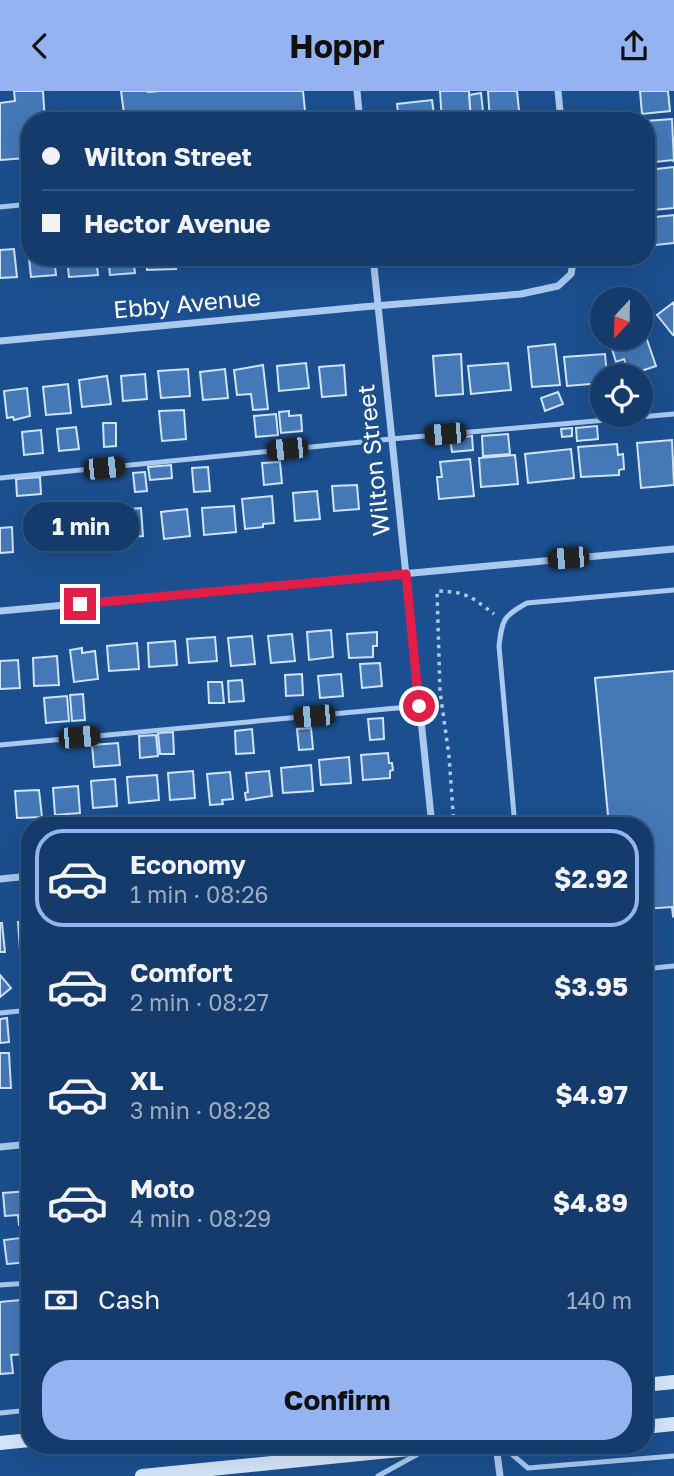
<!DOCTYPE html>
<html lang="en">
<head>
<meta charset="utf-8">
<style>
	body { margin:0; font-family:"Golos Text",sans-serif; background:#214673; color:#f1f3f6; height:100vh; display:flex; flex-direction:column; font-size:26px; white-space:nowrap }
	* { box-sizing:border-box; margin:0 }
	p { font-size:23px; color:#9dadc1 }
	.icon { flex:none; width:38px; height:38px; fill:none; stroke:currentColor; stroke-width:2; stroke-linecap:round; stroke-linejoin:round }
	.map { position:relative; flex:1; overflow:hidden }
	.side { position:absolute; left:21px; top:726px; width:632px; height:637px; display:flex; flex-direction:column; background:#143b6b; border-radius:28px; box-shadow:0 7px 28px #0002,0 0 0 2px #33557e }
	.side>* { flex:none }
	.hud { position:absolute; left:21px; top:21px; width:634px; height:154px; border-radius:28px; box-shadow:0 7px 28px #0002,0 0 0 2px #33557e; display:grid; align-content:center; height:154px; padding:0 21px; background:#143b6b }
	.needle { width:46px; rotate:202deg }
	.tools { position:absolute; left:590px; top:196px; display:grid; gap:14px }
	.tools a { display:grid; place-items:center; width:63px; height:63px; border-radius:50%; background:#143b6b; box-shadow:0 7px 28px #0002,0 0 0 2px #33557e; font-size:35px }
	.end { position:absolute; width:32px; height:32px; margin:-16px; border:9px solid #e11d48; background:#fff; box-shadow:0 0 0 4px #fff }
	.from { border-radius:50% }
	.bubble { position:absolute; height:49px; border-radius:24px; background:#143b6b; box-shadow:0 7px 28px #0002,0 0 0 2px #33557e; font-size:23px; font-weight:700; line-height:49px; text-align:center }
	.car { position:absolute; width:21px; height:42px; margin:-21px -10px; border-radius:9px; box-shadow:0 0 5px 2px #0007; background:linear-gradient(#222 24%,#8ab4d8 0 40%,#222 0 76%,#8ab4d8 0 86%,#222 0) }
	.hud b { display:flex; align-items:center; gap:24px; height:66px; font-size:26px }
	.hud b+b { border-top:2px solid #33557e }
	.hud i { width:18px; height:18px; background:#f1f3f6 }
	ul { padding:12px 0 0; list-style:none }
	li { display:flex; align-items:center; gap:21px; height:98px; margin:0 14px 10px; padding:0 7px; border:4px solid transparent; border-radius:28px }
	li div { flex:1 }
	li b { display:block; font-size:26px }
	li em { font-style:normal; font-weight:700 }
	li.on { border-color:#95b2f1 }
	li>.icon { width:63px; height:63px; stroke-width:1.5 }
	.pay { display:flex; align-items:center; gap:18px; height:77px; padding:0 21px; font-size:26px }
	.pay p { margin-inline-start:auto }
	.primary-button { display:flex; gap:14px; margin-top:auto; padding:14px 21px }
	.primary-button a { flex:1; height:80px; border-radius:28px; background:#95b2f1; color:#111; font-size:28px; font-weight:700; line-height:80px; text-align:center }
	header { display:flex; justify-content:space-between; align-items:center; height:91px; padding:0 21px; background:#95b2f1; color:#111; font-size:32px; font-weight:700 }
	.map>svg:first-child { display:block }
</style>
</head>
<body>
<header><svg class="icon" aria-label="back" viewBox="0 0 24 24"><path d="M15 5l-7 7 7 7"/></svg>Hoppr<svg class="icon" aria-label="share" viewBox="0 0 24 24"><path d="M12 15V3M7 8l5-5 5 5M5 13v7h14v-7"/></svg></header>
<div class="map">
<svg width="674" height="1385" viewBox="0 0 674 1385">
	<rect width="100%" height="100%" fill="#1b4f8f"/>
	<path fill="#4478b7" stroke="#cfe3fa" stroke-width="2" d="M14,0H43L45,30H30V82H28L27,67L0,69V12L15,10Z
		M121,0H148V1L160,0H303L306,30H125Z
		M440,0H469L471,30H442Z
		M488,0H517L520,29L490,30Z
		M640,0H668L670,20L642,23Z
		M481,2L484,30H471L469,4Z
		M432,9L435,30H399L397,13Z
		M672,28L674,71L673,69L646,72V30Z
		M674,76V117L653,119L648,79Z
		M674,124V152L646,155V127Z
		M14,158L17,186L0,187V159Z
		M28,158H30V166H54L56,184L31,186Z
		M67,166H96L98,184L69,186Z
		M108,166H133L135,182L110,184Z
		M147,166H175L176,178L147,179Z
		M186,166H212V171L187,173Z
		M674,211V243L673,244L657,224Z
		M643,237L656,275L629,284L624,268L616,271L609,248L614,247H640V238Z
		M555,253L560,294L532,296L528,256Z
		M461,263L463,303L436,305L433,265Z
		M605,263L607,285H602V292L567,295L564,266Z
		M306,272L309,297L279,300L277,275Z
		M508,272L511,299L471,303L468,275Z
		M263,274L268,318L253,319L251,303L237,304L234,279Z
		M344,274L346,304L322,306L319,276Z
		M188,278L190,305L161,307L158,280Z
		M225,278L228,307L203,309L200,281Z
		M145,283L147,308L123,310L121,285Z
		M107,285L111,313L82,316L79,289Z
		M68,293L71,322L46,324L43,296Z
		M27,297L30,325L14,329L13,326L7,327L4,300Z
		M558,301L563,313L545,320L541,307Z
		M184,319L186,348L162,350L159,320Z
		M289,320V325L301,324L302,340L281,342L279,321Z
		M276,323L278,344L256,346L254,325Z
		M103,332H116V355L104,356Z
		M597,335L598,348L577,350L576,337Z
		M76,336L79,358L59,360L57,338Z
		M572,337V345L562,346L561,338Z
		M41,339L43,362L24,364L22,341Z
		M508,343L510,363L483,365L482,345Z
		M472,345L473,359L452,361L450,348Z
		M672,349L674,394L641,397L637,352Z
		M617,353L618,364L623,363L624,378L619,379V384L581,386L578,356Z
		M571,358L574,387L528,392L525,363Z
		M515,364L518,393L481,396L479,367Z
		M470,368L474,405L439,408L437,386H442L440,371Z
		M280,371L282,392L264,394L262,372Z
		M171,374L172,387L150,389L148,376Z
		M208,376L210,400L194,401L192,377Z
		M145,381L147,400L135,401L133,382Z
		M40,386L41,403L17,405L16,388Z
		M357,394L359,418L334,420L332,395Z
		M317,400L320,428L295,430L293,402Z
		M272,405L274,432L263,433V436L245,438L242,408Z
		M234,415L236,441L204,444L202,417Z
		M141,417L143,445L120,447L117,419Z
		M187,418L190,445L164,448L161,421Z
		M97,424L99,451L88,452V447L75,448L73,426Z
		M54,426L57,452L31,454L29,429Z
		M12,436L13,461L0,462V437Z
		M331,539L333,566L309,569L307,541Z
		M377,541V555H373V566L349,567L347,543Z
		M292,543L295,570L271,572L268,545Z
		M252,545L255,573L231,575L228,547Z
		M215,546L217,570L189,572L187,548Z
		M175,550L177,574L149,576L148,552Z
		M137,552L139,578L109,580L107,555Z
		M82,557V562L95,560L98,588L74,591L70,559Z
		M57,565L59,594L34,595L33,567Z
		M18,569L20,597L0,598V570Z
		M380,572L382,595L362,597L360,573Z
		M674,580V824L673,825L672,816L644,818V735H609L595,587Z
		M302,583L303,604L286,605L285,584Z
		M341,583L343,605L320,607L318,585Z
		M242,589L244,610L229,611L228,590Z
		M208,591H222L224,612H209Z
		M83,603L85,629L72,630L70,604Z
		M67,605L69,630L46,632L44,607Z
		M383,627L384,648L370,649L368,628Z
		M311,637L313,658L299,659L297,638Z
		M252,638L254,662L236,663L235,640Z
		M173,641L174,663H160L158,642Z
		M156,644L158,665L140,667L139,645Z
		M118,652L120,674L94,676L92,654Z
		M388,662L389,672H392L393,679L390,680V687L363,689L361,664Z
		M349,666L351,692L321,694L319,669Z
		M311,674L313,700L283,702L281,677Z
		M193,680L195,707L170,709L168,682Z
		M269,680L272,705L246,709L245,702L248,701L246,682Z
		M230,681L233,708L222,709L223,713L210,714L207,683Z
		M157,684L159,709L129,712L127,686Z
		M115,688L117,715L93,717L91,690Z
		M78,695L80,722L55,724L53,697Z
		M39,699L42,726L17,727L15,700Z
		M30,830V858L20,859L18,831Z
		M0,832H2L5,861H0Z
		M0,884L11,897L0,906Z
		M7,927L9,951L0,952V928Z
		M0,962H9L11,997H0Z
		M29,1100L30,1133L19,1134L18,1124L5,1125L3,1102Z
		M28,1146L30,1171L7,1173L4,1149Z
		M30,1208V1263L11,1264L13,1282L0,1283V1211Z"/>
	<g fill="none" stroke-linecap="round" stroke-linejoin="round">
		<path stroke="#a9c9ee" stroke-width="3.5" stroke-dasharray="3.5 5" stroke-linecap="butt" d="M454,735L449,665L440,600L437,500C467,501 470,505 494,523"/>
		<path stroke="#a9c9ee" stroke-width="5" d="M0,116L30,113
			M0,387L391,348L674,323
			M0,654L419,615
			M515,735L499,555C502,529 503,525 527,512L674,499
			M644,878L674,875
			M0,922L30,919
			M0,1194L30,1192
			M0,1322L30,1319
			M501,1354L528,1377L674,1365
			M378,1385L418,1363"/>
		<path stroke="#a9c9ee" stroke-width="7" d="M357,0L360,30
			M558,0L561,30
			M373,166L432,735
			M0,250L362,216L521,203L558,195L571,183L574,166
			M0,520L674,458
			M0,788L30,785
			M0,1056L30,1053
			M496,1354L500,1385"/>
		<path stroke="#d6e6fa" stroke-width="14" d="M644,1294L674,1291
			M644,1336L674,1333
			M0,1352L30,1349
			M142,1385L449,1354"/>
	</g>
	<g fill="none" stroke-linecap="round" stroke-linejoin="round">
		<path stroke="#e11d48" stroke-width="9" d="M80,513L406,483L419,615"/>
	</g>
	<g text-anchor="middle" stroke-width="6" stroke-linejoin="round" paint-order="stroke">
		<g font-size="24" fill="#fff" stroke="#1b4f8f">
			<text transform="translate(187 213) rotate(-5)" y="8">Ebby Avenue</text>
			<text transform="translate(374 369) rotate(-96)" y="8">Wilton Street</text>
		</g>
	</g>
</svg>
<div class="tools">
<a><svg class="needle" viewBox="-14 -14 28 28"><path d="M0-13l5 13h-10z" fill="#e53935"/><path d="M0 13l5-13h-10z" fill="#9dadc1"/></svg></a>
<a><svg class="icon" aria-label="locate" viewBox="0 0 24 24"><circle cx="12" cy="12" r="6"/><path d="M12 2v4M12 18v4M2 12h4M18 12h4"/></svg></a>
</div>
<i class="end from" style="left:419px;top:615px"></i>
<i class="end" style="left:80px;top:513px"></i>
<div class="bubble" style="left:23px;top:411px;width:116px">1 min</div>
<i class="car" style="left:445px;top:343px;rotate:265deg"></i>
<i class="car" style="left:287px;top:358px;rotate:264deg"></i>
<i class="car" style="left:104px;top:377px;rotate:84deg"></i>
<i class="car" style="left:568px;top:467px;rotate:265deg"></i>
<i class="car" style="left:314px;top:625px;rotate:265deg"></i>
<i class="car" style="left:79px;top:646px;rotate:85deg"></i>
<div class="hud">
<b><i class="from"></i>Wilton Street</b>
<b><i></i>Hector Avenue</b>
</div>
<section class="side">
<ul>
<li class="on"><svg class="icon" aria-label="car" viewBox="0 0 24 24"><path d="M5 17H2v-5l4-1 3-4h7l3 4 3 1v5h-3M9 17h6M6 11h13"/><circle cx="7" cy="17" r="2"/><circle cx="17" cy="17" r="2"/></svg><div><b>Economy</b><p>1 min · 08:26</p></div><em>$2.92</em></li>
<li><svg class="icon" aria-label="car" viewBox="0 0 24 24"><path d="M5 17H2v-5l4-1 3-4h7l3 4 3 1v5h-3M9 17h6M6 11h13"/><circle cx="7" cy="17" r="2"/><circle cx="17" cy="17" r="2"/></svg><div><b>Comfort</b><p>2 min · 08:27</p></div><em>$3.95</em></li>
<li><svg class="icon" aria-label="car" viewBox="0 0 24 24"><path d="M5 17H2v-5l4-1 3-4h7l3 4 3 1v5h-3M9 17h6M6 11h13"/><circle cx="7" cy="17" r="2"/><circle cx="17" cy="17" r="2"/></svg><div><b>XL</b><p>3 min · 08:28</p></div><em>$4.97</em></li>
<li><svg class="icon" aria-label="car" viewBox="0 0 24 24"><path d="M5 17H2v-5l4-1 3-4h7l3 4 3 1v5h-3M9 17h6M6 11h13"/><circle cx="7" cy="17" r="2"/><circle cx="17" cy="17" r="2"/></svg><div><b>Moto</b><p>4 min · 08:29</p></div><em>$4.89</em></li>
</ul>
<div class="pay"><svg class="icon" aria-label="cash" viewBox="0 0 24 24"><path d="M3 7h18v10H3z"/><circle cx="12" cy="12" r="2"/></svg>Cash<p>140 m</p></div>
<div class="primary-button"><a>Confirm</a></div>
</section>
</div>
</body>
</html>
